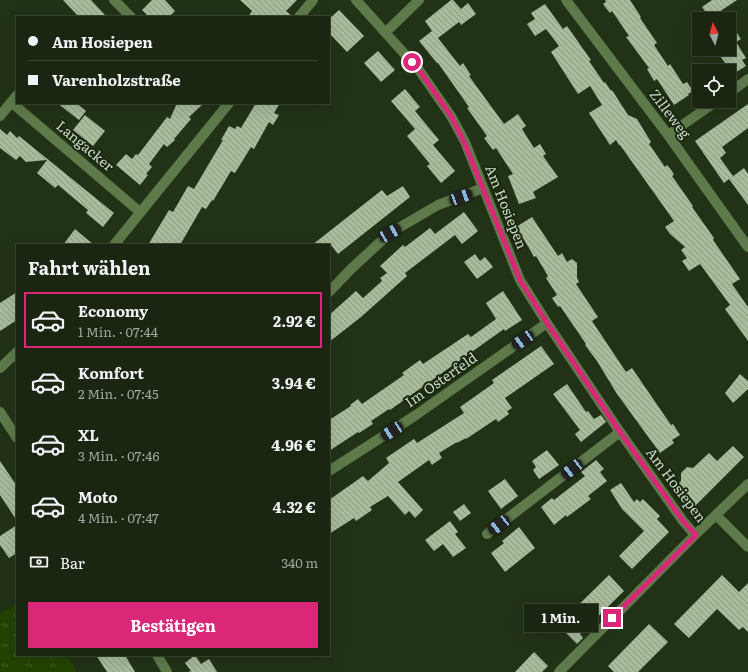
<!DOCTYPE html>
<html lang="de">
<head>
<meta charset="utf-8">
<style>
	body { margin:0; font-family:Literata,serif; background:#27321f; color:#f1f3f6; height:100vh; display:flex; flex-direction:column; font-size:15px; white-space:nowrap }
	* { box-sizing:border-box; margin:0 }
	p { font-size:13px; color:#9fa59f }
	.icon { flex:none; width:22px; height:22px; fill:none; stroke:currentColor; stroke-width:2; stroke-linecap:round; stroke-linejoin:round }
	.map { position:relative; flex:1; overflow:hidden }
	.side { position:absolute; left:16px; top:244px; width:314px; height:412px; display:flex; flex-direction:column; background:#1a2611; border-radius:0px; box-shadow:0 4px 16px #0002,0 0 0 1px #384331 }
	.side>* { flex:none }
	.hud { position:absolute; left:16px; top:16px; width:314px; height:88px; border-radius:0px; box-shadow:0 4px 16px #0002,0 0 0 1px #384331; display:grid; align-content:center; height:88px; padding:0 12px; background:#1a2611 }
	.needle { width:26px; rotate:354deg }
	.controls { position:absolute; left:692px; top:12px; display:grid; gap:8px }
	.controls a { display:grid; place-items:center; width:44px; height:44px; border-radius:0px; background:#1a2611; box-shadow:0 4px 16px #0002,0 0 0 1px #384331; font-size:20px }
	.end { position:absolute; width:18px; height:18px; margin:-9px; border:5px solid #db2777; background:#fff; box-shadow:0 0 0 2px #fff }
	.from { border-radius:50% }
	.bubble { position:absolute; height:28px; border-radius:0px; background:#1a2611; box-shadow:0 4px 16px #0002,0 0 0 1px #384331; font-size:13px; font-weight:700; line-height:28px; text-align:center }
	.car { position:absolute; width:12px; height:24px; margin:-12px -6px; border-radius:5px; box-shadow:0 0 3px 1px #0007; background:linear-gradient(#222 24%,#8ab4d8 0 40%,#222 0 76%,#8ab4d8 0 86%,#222 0) }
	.hud b { display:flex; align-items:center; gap:14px; height:38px; font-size:15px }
	.hud b+b { border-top:1px solid #384331 }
	.hud i { width:10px; height:10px; background:#f1f3f6 }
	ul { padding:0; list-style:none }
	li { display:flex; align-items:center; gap:12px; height:56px; margin:0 8px 6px; padding:0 4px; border:2px solid transparent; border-radius:0px }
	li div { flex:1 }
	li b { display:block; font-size:15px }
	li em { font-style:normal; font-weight:700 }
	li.current { border-color:#db2777 }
	li>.icon { width:36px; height:36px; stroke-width:1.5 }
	h2 { padding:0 12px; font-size:18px; line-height:48px }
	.pay { display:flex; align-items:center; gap:10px; height:44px; padding:0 12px; font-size:15px }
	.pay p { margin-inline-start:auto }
	.button { display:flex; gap:8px; margin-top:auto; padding:8px 12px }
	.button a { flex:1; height:46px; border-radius:0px; background:#db2777; color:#fff; font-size:16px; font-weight:700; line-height:46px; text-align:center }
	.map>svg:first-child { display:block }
</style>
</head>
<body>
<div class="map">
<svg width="748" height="672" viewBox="0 0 748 672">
	<defs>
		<pattern id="grass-tufts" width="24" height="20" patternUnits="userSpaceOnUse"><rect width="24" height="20" fill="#224300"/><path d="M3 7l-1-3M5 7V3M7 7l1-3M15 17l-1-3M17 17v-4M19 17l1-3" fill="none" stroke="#415d24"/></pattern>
		<pattern id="building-back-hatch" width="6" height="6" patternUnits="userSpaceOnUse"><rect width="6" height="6" fill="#a8bc9c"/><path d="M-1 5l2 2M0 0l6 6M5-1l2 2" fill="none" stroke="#8d9d84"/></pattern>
	</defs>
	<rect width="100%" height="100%" fill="#223217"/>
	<path fill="url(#grass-tufts)" d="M17,604V655H66L77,672H0V613Z"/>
	<path fill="url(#building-back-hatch)" d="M63,0H91L107,17H79Z
		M152,0H165L175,11L169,17H149L142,10Z
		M240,0H297L286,11L293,17H248L252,11Z
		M451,0H453L461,9L468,3L476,14L461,25L459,22L438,38L460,66L463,63L471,75L469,76L504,124L518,114L526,126L522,129L534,148L540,144L546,154L543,156L558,177L533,192L536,198L519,204L508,176L513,174L496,148L493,150L484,138L487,136L467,108L469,107L438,63H437L419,41L432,31L425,21Z
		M605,0H630L641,17L640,18L657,43L654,45L668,66L670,64L683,84L687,82L693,91L688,94L689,95L674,105L657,79L654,81L647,69L649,68L626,37L629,36L612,11L610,13L606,8L603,4L606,2Z
		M712,0H737L710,18L702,7Z
		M545,4L563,29L567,26L574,36L591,60L589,61L604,83L605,82L611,91L612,90L628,115L637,119L651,142L649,144L665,167L667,165L672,171L674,175L672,176L693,206L692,207L714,238L713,240L740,279L732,284L748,307V341L725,309L730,305L700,264L689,271L682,261L687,258L681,250L685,247L670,234L665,227L674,221L620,145H619L616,140L610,145L589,113L602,105L590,86L578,94L551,52L559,46L546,29L535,36L527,24L535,19L531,13Z
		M339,10L364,36L347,52L329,33V19Z
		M729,21L741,39L736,42L746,58L742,60L746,66L733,74L715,49H729Z
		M378,51L395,70L381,82L364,63Z
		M405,89L420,107L415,111L439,140L433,145L455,171L441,183L427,166L430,164L407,136L415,129L391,101Z
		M57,103H76L86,111L79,120Z
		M177,103H204L189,117L191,119L174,139L175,140L167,147L164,144L149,164L152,167L146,174L148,175L140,185L116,165L126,154L132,159L136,154L138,155L167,117L170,119Z
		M256,103H280L274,113L279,115L273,125L269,122L254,149L251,147L235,173L231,171L213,201L212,200L206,209L202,207L180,245H148L169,210L173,212L188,186L194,189L223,140H221L229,126L235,129L237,126L241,128Z
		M748,104V128L722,147L726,153L720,158L733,176L732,177L744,168L748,174V205L729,179L724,183L695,141Z
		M85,115L105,131L93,146L73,130Z
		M0,129L7,135L10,131L17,138L19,136L114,213L103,227L86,213L88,210L58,185L55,188L37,173L47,160L26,162L20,156L16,160L0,148Z
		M403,186L410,197L338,254L331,245H312L382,190L387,196Z
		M464,212L478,231L462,244L455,235L405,273L407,276L361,317L329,342V315L356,291L363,298L382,281L380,278L387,273L380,266L403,245L405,247L430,228L435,234Z
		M532,217L558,256L562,253L567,262L572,259L577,263V278L579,282L576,284L598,317L592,321L626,372L632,368L671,425L673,424L680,435L672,440L674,443L660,453L617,394L597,361L585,345L586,344L560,306L558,307L552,298L557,295L546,278L548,276L536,256L534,257L529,248L516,227Z
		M75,229L94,245H63Z
		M475,254L480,261L485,257L493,267L477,279L464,262Z
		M503,291L522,320L505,331L504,329L390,410L389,409L371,421L373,424L359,433L358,432L329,451V420L351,406L350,405L358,399L362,404L404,375L402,373L420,360L423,364L468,334L471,337L496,319L486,303Z
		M17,292V320L0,331V303Z
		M541,346L554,364L505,398L512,408L507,411L509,414L498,422L496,419L466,439V438L457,443V442L439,453L442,458L436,462L432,465L429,460L398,482L423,510L415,518L409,511L405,515L388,496L370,507L372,510L356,521L354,518L329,534V500L363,476L368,481L389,463L386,458L414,439L417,443L464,413L460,407L494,383L492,380Z
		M740,374L748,381V389L733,403L725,393Z
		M567,384L586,412L588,411L594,419L601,415L606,422L581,442L575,434L580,430L553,394Z
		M733,446L744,457L695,506L679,483L681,481V473L687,467L693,468L709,453L717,461Z
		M547,450L559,465L539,479L533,470L536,467L532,461Z
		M596,460L604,469L600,472L607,481L588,496L591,499L567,517L566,515L554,525L541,507L552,498L554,500L585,476L581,472Z
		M0,461L17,486V521L0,495Z
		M505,479L518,496L501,509L488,491Z
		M621,483L634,502L637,499L640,502L643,499L660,516L657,519L669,532L632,569L619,556L644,531L622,509L610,490Z
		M464,504L471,513L460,521L453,512Z
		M450,521L458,532L455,534L466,548L453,557L443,544L434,551L425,540Z
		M17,525V553L9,558L0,545V536Z
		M519,527L535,548L505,572L491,553L504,543L502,541Z
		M609,575L624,591L580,634L583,638L577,644L558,625Z
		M722,575L739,592L748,583V632L743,627L739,630L717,609L689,638L674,624Z
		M649,624L668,642L638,672H614L608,666Z
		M534,652L548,666L542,672H515Z
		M96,655H125L135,672H107Z
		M195,655L201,664L209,659L217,672H188L191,671L185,663Z"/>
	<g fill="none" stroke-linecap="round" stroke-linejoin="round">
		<path stroke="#5e7a4a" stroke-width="10" d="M114,0L131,17
			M356,0L419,70L451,116L465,142L520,280L547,323L620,432L683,521L695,535
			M566,0L668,135L748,247
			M299,17L313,0
			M386,32L419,0
			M729,93L748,79
			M11,102L140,212
			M0,116L17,95
			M668,135L717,101
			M114,245L229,103
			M329,292L351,269L390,233L438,205L483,188
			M0,368L17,352
			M0,412L17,438
			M329,471L416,415L547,323
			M716,515L748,547
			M487,534L620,432
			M157,655L167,672
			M559,672L695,535L748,484"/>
	</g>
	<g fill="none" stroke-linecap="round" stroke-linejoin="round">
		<path stroke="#db2777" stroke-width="5" d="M412,62L419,70L451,116L464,142L520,280L547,323L620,432L683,521L696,535L612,618"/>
	</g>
	<g text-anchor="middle" stroke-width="4" stroke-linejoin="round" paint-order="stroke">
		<g font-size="14" fill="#ccd6c6" stroke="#19280e">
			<text transform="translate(670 114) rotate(53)" y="5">Zilleweg</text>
			<text transform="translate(85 146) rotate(40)" y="5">Langacker</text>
			<text transform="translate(506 207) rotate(68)" y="5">Am Hosiepen</text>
			<text transform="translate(441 380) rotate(-35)" y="5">Im Osterfeld</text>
			<text transform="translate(676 485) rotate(53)" y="5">Am Hosiepen</text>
		</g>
	</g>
</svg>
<div class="controls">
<a><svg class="needle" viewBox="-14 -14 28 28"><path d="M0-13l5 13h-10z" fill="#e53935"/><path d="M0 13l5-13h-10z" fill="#9fa59f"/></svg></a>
<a><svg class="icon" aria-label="locate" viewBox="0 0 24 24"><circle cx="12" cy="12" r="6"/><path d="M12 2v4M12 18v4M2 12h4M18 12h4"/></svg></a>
</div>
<i class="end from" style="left:412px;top:62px"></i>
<i class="end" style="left:612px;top:618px"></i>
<div class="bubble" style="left:524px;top:604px;width:74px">1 Min.</div>
<i class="car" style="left:461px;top:197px;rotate:70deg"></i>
<i class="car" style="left:390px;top:233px;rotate:60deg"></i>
<i class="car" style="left:523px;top:340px;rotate:235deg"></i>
<i class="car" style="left:392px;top:431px;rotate:237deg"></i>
<i class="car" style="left:572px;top:469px;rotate:232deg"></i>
<i class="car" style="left:499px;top:525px;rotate:232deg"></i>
<div class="hud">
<b><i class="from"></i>Am Hosiepen</b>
<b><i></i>Varenholzstraße</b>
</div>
<section class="side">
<h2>Fahrt wählen</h2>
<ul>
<li class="current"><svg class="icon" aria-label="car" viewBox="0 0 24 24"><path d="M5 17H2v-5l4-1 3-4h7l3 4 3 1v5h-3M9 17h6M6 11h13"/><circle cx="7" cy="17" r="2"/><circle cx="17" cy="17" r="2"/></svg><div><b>Economy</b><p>1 Min. · 07:44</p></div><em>2.92 €</em></li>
<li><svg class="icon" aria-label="car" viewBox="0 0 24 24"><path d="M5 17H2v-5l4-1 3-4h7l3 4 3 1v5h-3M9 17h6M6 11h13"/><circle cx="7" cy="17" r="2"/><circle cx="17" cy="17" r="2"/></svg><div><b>Komfort</b><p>2 Min. · 07:45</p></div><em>3.94 €</em></li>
<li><svg class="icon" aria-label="car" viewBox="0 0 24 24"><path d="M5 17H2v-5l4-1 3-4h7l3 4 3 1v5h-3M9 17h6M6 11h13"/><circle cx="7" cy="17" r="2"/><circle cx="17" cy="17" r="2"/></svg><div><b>XL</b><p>3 Min. · 07:46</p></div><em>4.96 €</em></li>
<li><svg class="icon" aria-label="car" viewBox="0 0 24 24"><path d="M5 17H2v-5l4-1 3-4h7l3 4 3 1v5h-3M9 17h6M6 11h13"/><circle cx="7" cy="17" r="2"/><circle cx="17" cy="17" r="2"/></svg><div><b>Moto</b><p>4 Min. · 07:47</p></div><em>4.32 €</em></li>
</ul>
<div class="pay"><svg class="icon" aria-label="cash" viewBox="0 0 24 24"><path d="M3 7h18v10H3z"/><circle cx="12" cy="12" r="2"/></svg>Bar<p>340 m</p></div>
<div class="button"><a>Bestätigen</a></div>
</section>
</div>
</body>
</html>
